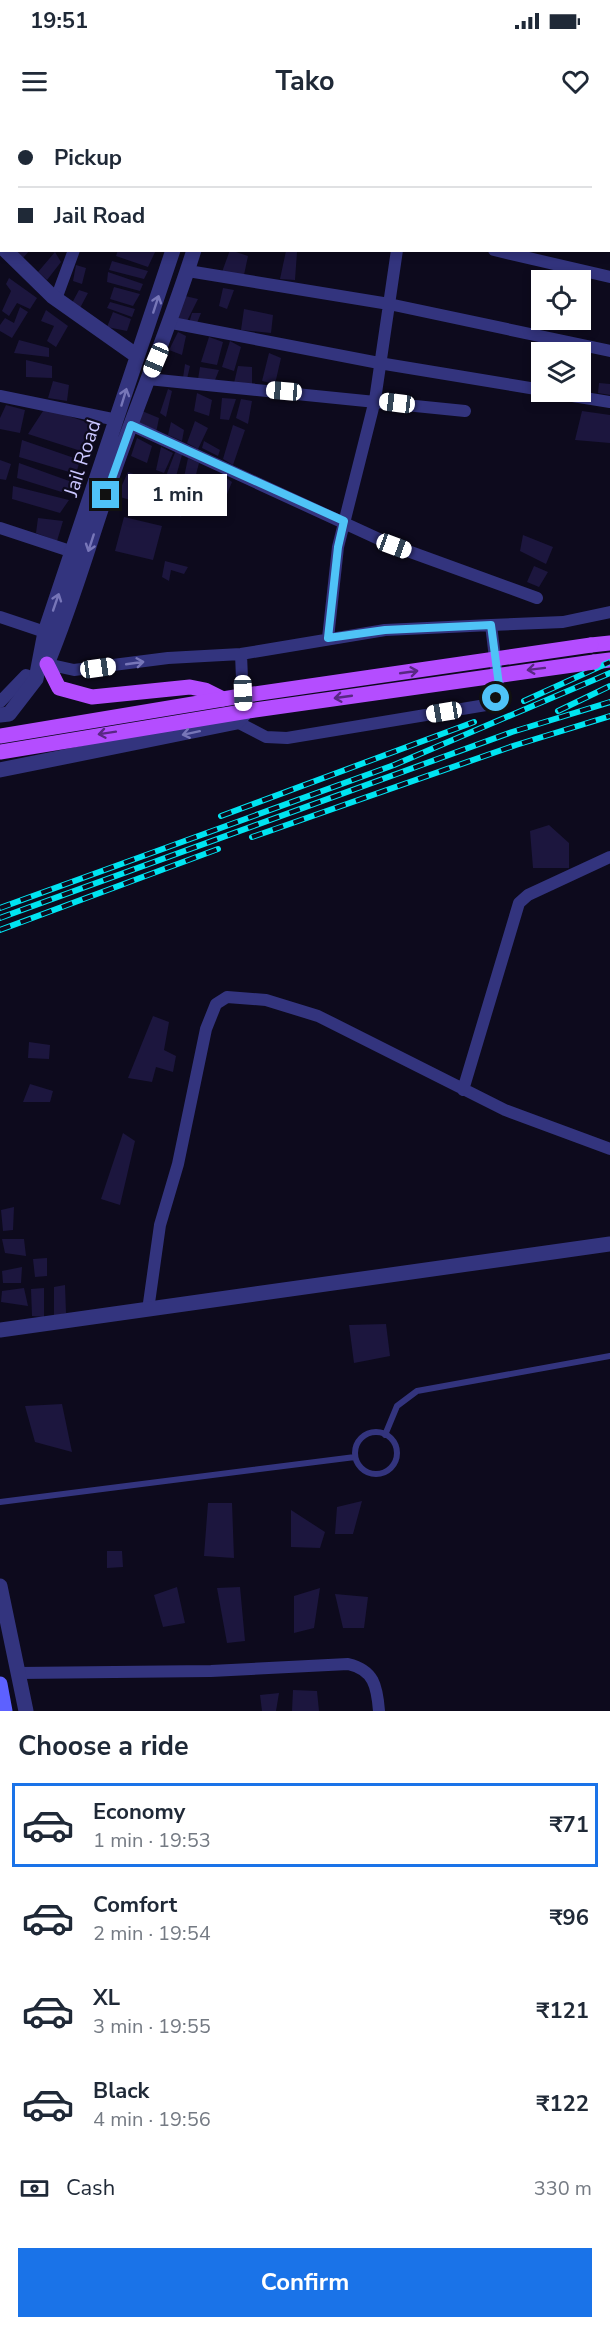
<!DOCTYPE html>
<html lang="en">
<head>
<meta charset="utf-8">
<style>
	body { margin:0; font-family:"Nunito Sans",sans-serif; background:#f2f2f3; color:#1f2937; height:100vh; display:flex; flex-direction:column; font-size:22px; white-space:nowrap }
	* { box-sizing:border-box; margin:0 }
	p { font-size:20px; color:#747a83 }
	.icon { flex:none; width:33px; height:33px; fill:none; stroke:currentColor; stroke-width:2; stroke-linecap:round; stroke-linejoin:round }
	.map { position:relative; height:1591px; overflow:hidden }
	.drawer { display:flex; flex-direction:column; background:#fff; flex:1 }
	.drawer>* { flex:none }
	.top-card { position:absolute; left:0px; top:0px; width:610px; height:132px; box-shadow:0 3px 9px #0003; display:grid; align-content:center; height:132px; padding:0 18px; background:#fff }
	.controls { position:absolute; left:531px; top:150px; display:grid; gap:12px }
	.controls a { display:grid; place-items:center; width:60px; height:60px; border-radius:0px; background:#fff; box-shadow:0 3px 9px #0003; font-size:30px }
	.end { position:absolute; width:27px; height:27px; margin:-14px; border:8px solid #4fc3f7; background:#111; box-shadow:0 0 0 3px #111 }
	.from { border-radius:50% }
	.bubble { position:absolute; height:42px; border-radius:0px; background:#fff; box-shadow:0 3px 9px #0003; font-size:20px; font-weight:700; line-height:42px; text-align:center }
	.car { position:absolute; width:18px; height:36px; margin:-18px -9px; border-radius:8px; box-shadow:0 0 4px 2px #0007; background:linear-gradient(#fff 24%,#345 0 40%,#fff 0 76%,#345 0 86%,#fff 0) }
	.top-card b { display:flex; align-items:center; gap:21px; height:57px; font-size:22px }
	.top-card b+b { border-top:2px solid #e0e1e3 }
	.top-card i { width:15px; height:15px; background:#1f2937 }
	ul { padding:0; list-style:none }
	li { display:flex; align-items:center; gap:18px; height:84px; margin:0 12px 9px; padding:0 6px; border:3px solid transparent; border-radius:0px }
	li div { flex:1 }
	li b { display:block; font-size:22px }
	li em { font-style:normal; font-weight:700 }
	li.on { border-color:#1a73e8 }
	li>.icon { width:54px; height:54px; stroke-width:1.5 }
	h2 { padding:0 18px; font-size:27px; line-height:72px }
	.pay { display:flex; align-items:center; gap:15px; height:66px; padding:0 18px; font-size:22px }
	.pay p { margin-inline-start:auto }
	.primary-button { display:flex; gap:12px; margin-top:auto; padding:12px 18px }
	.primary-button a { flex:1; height:69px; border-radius:0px; background:#1a73e8; color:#fff; font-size:24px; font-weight:700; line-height:69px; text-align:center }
	.status { display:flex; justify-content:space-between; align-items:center; height:42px; padding:0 30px; background:#fff; direction:ltr }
	.status svg { height:16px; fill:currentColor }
	header { display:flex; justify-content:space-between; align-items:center; height:78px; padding:0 18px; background:#fff; font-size:27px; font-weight:700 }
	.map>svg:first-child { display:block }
</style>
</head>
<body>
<div class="status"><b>19:51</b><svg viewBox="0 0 49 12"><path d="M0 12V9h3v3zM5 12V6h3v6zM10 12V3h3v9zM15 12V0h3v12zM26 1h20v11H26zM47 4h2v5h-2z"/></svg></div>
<header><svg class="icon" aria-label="menu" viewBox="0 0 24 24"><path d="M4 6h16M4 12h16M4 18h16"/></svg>Tako<svg class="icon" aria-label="heart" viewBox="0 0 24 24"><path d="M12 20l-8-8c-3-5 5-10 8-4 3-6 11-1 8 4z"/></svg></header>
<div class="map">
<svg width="610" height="1591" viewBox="0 0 610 1591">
	<rect width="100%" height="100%" fill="#0d0a1d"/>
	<path fill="#1c163e" d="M15,130H30L23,138Z
		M118,130H156L148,147L116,136Z
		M230,130L248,136L244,155L222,152Z
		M286,131L297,132L295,160L280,159Z
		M55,132L61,142L47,160L38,152Z
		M112,141L148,151L144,159L109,150Z
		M76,145L86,148L82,164L73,161Z
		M108,152L143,164L140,171L107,162Z
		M9,158L37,178L30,189L17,183L9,196L2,191L11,171L6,164Z
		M114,167L140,174L133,186L110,179Z
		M223,168L234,170L227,189L219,186Z
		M79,170L88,173L80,188L72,183Z
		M185,176L198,179L187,201L175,200Z
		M110,182L135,189L132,197L107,188Z
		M20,187L28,192L12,218L0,211V205L5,198L14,203Z
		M244,189L273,195L271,213L241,210Z
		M46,190L68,206L56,227L47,221L54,206L41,201Z
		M113,192L131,199L127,211L107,207Z
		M192,193H201L197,203H189Z
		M178,212L186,216L182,235L169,230Z
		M209,217L223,222L217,245L201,242Z
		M19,220L49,228V237L14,233Z
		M230,221L241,227L234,251L222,247Z
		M269,233L281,238L275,264L262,261Z
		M26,240L52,246V258L26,257Z
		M185,244L190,246L187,259L183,258Z
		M238,246L252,247V264L234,263Z
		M200,247L219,250L215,260L198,259Z
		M53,261L69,265L67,281L48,278Z
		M599,263L610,264V275L598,273Z
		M168,269L172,271L166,297L160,293Z
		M197,273L212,280L209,296L194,291Z
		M222,278L236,279L229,300L220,299Z
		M241,279L252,281L248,304L236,298Z
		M6,285L25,290L20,313L0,309V298Z
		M45,288L92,304L84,332L28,314Z
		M142,291L159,298L156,313L139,302Z
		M582,291L610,295V323L575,320Z
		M195,301L208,308L198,329L187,323Z
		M171,302L184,310L182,321L168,315Z
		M233,305L245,310L233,345L223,339Z
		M137,318L152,326L147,343L131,336Z
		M22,320L80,340L76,354L19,337Z
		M204,321L220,330L218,336L202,328Z
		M161,327L173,333L164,353L156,350Z
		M176,330L182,335L175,360L166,356Z
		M188,338L199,343L193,366L183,362Z
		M0,340L11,344L6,360L0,359Z
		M19,343L72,362L68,374L17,358Z
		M128,352L139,356L133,381L117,376Z
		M224,356L232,362L223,384L214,378Z
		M13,366L69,380L60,393L12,379Z
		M176,366L188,374L181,397L168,390Z
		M194,374L208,380L202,391L192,388Z
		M124,397L162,406L153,440L115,431Z
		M38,398L63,401L57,421L36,413Z
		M523,415L553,427L546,444L520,431Z
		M165,441L188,447L184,454L171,450L169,461L162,457Z
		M534,446L548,452L539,467L527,462Z
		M549,705L569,723V748H533L530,711Z
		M153,896L169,902L164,930L176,936L173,952L156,947L152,962L128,958Z
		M29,922L50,925L49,939L28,938Z
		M30,964L53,971L50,982H23Z
		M123,1013L135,1021L120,1085L101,1079Z
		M14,1087L13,1110L3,1111L1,1090Z
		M2,1119H24L26,1136L5,1133Z
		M47,1138V1156L35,1157L33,1139Z
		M22,1147L21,1163H3L2,1151Z
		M65,1165L66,1193L54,1196V1167Z
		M24,1168L28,1186L1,1182L2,1171Z
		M44,1168V1197L32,1196L31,1169Z
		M386,1204L390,1236L354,1243L349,1205Z
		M62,1284L72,1332L35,1322L25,1286Z
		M362,1381L353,1414H335L337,1387Z
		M208,1383H232L234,1438L204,1436Z
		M291,1390L325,1412L320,1428L291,1427Z
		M107,1431H122L123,1447L107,1448Z
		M177,1467L185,1503L163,1507L154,1475Z
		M240,1467L245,1521L227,1523L217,1468Z
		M320,1468L314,1508L294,1513V1476Z
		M335,1474L368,1477L364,1508H343Z
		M293,1570L317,1571L319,1591H292Z
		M279,1573L276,1591H262L260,1575Z"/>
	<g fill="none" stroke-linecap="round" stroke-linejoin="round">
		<path stroke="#33347e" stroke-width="6" d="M355 1333a21 21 0 1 1 42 0a21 21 0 1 1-42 0Z
			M385,1315L397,1286L417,1271L610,1236
			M0,1382L355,1337"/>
		<path stroke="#33347e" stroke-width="12" d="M177,0L179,2
			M460,0L467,2
			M57,2V0
			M423,2V0
			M609,37H610
			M609,97H610
			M494,130L610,157
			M188,151L389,184L610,231
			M56,179L74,130
			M172,203L379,243L542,270
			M148,259L465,291
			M548,272L610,282
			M0,276L117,300
			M131,305L394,426L537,478
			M0,408L73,432
			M0,497L45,512
			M491,505L563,502L610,492
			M328,518L338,427L375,280L397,130
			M241,534L243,584
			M47,544L74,550L168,538L241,534L385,510L491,505L499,571L496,578L486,585L287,618L266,617L237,602
			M0,582L26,555L36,559
			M463,970L519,783L528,775L610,737
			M148,1190L160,1105L178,1044L206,909L216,884L227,877L266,880L318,896L505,990L610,1029
			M18,1553L211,1551L348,1544C374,1550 377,1566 379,1591"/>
		<path stroke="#33347e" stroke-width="15" d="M216,2V0
			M238,2V0
			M5,130L52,176L137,236
			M47,544C73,482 91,417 113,354C139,279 170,206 194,130
			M0,595L9,594L36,559L45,512L173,130
			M0,650L237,602L244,594
			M0,1210L610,1124
			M0,1466L26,1591"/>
		<path stroke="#5d61ff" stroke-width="15" d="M0,1564L5,1591"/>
		<path stroke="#b44dff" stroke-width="15" d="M591,525L610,523
			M594,542L610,540
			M47,544L59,568L92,577L190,567L205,570L223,579"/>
		<g stroke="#00e4f1" stroke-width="6">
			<path id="rail" d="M524,581L610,542
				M558,591L610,566
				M221,696L474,602
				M252,717L516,625L610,596
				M0,788L394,645L610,553
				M0,798L512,612L610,582
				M0,810L218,729"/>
		</g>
		<use href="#rail" stroke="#0d0a1d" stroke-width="4" stroke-dasharray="11" stroke-linecap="butt"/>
		<path stroke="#b44dff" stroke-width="15" d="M0,616L247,575L591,525
			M0,632L248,591L594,542"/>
	</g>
	<defs><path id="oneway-shaft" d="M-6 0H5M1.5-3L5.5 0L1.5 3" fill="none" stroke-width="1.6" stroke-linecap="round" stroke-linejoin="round" transform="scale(1.5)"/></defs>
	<g stroke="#7776b8">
		<use href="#oneway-shaft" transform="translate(156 184) rotate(-72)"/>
		<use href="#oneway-shaft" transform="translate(124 277) rotate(-73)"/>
		<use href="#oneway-shaft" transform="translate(91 423) rotate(108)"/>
		<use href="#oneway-shaft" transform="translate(56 482) rotate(-71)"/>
		<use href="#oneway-shaft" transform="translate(135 543) rotate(-8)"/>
		<use href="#oneway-shaft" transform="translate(191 613) rotate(168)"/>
	</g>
	<g stroke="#582883">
		<use href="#oneway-shaft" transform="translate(536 549) rotate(173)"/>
		<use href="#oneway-shaft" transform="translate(409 552) rotate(-8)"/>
		<use href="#oneway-shaft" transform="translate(343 577) rotate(172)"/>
		<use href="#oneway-shaft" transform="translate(107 613) rotate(171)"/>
	</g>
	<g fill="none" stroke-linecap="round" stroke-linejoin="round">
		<path stroke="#4fc3f7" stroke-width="8" d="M106,375L131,305L344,401L338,427L328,518L385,510L491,505L499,565L496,578"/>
	</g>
	<g text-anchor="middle" stroke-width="4.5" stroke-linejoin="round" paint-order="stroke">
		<g font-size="20" fill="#cac6ff" stroke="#0d0a1d">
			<text transform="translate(82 338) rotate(-72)" y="7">Jail Road</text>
		</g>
	</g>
</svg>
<div class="controls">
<a><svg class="icon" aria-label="locate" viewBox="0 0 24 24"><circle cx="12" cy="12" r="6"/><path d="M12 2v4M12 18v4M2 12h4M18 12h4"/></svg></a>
<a><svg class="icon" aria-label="layers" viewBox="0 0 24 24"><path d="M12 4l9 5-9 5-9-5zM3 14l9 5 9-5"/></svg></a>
</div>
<i class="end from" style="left:496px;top:578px"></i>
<i class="end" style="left:106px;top:375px"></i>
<div class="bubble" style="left:128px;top:354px;width:99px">1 min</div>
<i class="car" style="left:156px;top:240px;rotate:203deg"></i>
<i class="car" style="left:284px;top:271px;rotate:275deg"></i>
<i class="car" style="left:397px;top:283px;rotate:277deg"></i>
<i class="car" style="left:394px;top:426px;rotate:110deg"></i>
<i class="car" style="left:98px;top:548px;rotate:82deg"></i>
<i class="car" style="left:243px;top:573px;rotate:178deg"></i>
<i class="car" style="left:444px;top:592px;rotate:261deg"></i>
<div class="top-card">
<b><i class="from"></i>Pickup</b>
<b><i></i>Jail Road</b>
</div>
</div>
<section class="drawer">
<h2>Choose a ride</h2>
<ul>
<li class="on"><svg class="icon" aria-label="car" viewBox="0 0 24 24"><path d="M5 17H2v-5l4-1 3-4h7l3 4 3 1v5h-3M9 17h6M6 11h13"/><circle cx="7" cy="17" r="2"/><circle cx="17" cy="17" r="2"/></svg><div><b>Economy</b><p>1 min · 19:53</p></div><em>₹71</em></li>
<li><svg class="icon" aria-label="car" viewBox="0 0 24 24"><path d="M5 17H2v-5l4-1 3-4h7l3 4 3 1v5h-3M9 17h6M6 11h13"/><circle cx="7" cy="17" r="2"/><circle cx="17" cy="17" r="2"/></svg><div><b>Comfort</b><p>2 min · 19:54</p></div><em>₹96</em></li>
<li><svg class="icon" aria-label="car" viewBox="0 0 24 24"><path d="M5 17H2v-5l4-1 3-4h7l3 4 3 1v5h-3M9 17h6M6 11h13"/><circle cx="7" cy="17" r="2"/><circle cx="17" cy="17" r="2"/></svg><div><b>XL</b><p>3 min · 19:55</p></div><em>₹121</em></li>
<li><svg class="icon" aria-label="car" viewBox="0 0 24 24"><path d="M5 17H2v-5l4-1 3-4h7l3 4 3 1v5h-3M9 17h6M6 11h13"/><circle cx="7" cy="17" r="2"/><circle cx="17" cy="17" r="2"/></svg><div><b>Black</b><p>4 min · 19:56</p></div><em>₹122</em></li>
</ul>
<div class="pay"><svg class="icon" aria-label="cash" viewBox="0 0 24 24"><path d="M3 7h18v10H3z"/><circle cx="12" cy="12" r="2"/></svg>Cash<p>330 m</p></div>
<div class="primary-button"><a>Confirm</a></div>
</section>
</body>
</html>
